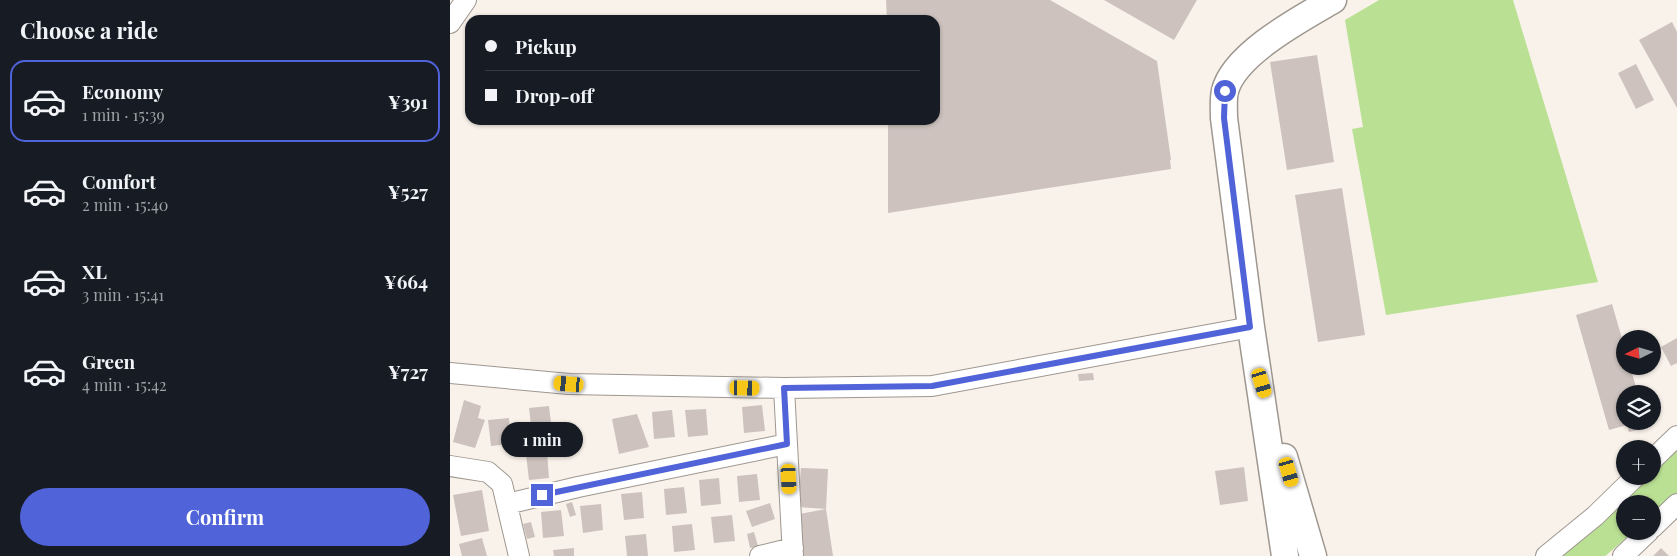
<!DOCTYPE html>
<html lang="en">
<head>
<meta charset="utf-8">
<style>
	body { margin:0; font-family:"Playfair Display",serif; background:#20242c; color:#f1f3f6; height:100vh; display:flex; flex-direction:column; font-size:19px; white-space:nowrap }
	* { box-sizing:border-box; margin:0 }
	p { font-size:16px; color:#9ea1a6 }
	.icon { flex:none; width:28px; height:28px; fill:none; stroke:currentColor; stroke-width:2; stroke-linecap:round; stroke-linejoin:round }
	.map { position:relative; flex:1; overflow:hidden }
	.side { display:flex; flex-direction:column; background:#171b24; width:450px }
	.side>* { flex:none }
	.banner { position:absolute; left:15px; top:15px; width:475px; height:110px; border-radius:15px; box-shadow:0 1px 4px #0004; display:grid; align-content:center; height:110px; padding:0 20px; background:#171b24 }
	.needle { width:32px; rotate:265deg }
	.tools { position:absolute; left:1166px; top:330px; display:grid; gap:10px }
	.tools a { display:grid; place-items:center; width:45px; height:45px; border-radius:50%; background:#171b24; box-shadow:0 1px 4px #0004; font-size:25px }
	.end { position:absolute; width:22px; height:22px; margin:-11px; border:6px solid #5063d8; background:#fff; box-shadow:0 0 0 2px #fff }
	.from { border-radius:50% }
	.bubble { position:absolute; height:35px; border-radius:18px; background:#171b24; box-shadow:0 1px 4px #0004; font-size:16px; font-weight:700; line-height:35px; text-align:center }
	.car { position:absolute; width:15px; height:30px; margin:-15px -8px; border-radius:6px; box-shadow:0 0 4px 1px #0007; background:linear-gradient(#f5c518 24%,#345 0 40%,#f5c518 0 76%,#345 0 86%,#f5c518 0) }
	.banner b { display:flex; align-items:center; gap:18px; height:48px; font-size:19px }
	.banner b+b { border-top:1px solid #363941 }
	.banner i { width:12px; height:12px; background:#f1f3f6 }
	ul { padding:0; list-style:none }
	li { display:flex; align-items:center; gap:15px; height:82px; margin:0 10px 8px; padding:0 10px; border:2px solid transparent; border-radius:15px }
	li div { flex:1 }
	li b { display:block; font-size:19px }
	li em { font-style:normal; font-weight:700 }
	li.selected { border-color:#5063d8 }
	li>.icon { width:45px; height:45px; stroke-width:1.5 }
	h2 { padding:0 20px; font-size:22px; line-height:60px }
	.button { display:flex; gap:10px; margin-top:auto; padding:10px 20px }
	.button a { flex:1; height:58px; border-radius:30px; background:#5063d8; color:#fff; font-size:20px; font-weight:700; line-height:58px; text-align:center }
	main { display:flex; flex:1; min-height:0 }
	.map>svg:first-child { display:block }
</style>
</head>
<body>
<main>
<section class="side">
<h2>Choose a ride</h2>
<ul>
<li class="selected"><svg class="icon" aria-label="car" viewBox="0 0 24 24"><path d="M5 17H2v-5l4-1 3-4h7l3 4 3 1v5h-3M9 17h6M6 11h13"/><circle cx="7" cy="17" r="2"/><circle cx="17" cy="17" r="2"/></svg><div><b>Economy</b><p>1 min · 15:39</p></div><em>¥391</em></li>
<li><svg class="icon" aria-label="car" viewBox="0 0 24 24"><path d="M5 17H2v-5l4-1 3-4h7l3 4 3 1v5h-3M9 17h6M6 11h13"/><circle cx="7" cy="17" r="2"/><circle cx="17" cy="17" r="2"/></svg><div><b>Comfort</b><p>2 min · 15:40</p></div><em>¥527</em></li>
<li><svg class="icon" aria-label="car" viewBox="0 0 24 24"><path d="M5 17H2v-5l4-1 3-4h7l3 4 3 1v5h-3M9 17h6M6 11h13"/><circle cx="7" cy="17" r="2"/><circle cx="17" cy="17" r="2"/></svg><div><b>XL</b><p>3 min · 15:41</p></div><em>¥664</em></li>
<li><svg class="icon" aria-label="car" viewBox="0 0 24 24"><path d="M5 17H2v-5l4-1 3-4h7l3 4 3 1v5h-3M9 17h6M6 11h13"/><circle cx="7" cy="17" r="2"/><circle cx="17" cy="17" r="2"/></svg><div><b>Green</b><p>4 min · 15:42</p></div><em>¥727</em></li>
</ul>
<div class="button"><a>Confirm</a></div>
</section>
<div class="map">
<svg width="1227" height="556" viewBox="0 0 1227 556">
	<rect width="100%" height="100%" fill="#f9f2ea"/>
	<path fill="#bae094" d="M929,0H1063L1148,282L936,315L902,129L913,127L895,20Z"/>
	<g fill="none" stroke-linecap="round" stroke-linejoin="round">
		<path stroke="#bae094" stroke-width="36" d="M1188,504L1227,470
			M1128,556L1175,515"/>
	</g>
	<path fill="#cdc2be" d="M436,0H600L707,61L721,160H720L721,169L438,213V120H485V20H437Z
		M654,0H747L724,40Z
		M1222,22L1227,32V108L1189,40Z
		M867,55L884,162L837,170L820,62Z
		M1186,64L1204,100L1186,109L1168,73Z
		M892,188L915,335L868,342L845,195Z
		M1162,304L1175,349V366H1180L1188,394H1175V421L1189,422L1185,423L1187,430L1179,432L1177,425L1159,430L1126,315Z
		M1227,338V363L1221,366L1211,347Z
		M643,373L644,380L629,381L628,374Z
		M14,400L31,406L28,418L35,420L25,448L3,442Z
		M312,405L315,431L294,433L292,407Z
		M99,406L102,432L82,434L79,408Z
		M256,409L258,435L238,437L235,410Z
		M222,410L225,437L204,439L202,412Z
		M187,414L199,447L169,454L162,419Z
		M59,418L61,444L41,446L38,420Z
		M97,452L99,478L79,480L76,454Z
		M794,467L798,501L770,505L765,471Z
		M351,468L378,469L376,509L383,556H346L344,515L376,509L348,507Z
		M307,474L310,500L289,502L287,476Z
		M269,478L271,504L251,506L249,480Z
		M234,487L237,513L216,515L214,489Z
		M32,490L39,531L11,536L3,495Z
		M192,492L194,518L174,520L171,494Z
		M122,502L126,515L120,517L116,504Z
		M320,503L325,519L302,527L296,511Z
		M151,504L153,530L133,533L130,506Z
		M111,510L114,536L93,538L91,512Z
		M282,515L285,541L264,543L261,517Z
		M81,522L85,537L77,539L73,524Z
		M242,524L245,550L224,552L222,526Z
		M304,532L308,546L300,548L297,534Z
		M196,534L198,556H177L175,536Z
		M32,538L37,556H12L9,544Z
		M124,548V556H104L103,550Z
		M1211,548L1219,556H1203Z"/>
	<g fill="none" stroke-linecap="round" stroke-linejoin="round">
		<g stroke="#9e9790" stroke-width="22">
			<path id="minor" d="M0,23L16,0
				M0,373L119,384L334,388L482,386L801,327
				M334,388L343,556
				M1202,460L1227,436
				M0,466L38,472L52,484L69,556
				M57,504L128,487L337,444
				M1202,528L1227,504
				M310,556L343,548
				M1096,556L1145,516L1186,476
				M1173,556L1199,531"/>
		</g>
		<g stroke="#9e9790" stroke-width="29">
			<path id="tertiary" d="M834,457L863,556
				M835,556L801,327L774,118C774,110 773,99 775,91C784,54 852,18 883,0"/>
		</g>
		<use href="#minor" stroke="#fff" stroke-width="20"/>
		<use href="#tertiary" stroke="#fff" stroke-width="26"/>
	</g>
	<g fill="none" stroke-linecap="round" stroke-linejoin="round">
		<path stroke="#5063d8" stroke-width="6" d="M92,495L337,444L334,388L482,386L800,327L774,118L775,91"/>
	</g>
</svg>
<div class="tools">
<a><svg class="needle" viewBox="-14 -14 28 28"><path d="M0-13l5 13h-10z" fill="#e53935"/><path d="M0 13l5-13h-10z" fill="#9ea1a6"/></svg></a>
<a><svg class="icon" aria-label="layers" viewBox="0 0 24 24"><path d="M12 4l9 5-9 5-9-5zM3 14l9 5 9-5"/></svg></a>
<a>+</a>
<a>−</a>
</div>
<i class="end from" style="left:775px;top:91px"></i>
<i class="end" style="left:92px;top:495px"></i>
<div class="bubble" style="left:51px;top:422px;width:82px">1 min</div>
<i class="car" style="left:812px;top:383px;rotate:163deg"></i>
<i class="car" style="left:119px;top:384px;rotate:275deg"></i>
<i class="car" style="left:295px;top:388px;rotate:91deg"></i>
<i class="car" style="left:839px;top:472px;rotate:164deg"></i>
<i class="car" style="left:339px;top:479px;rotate:177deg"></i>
<div class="banner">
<b><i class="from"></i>Pickup</b>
<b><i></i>Drop-off</b>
</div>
</div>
</main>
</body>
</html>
